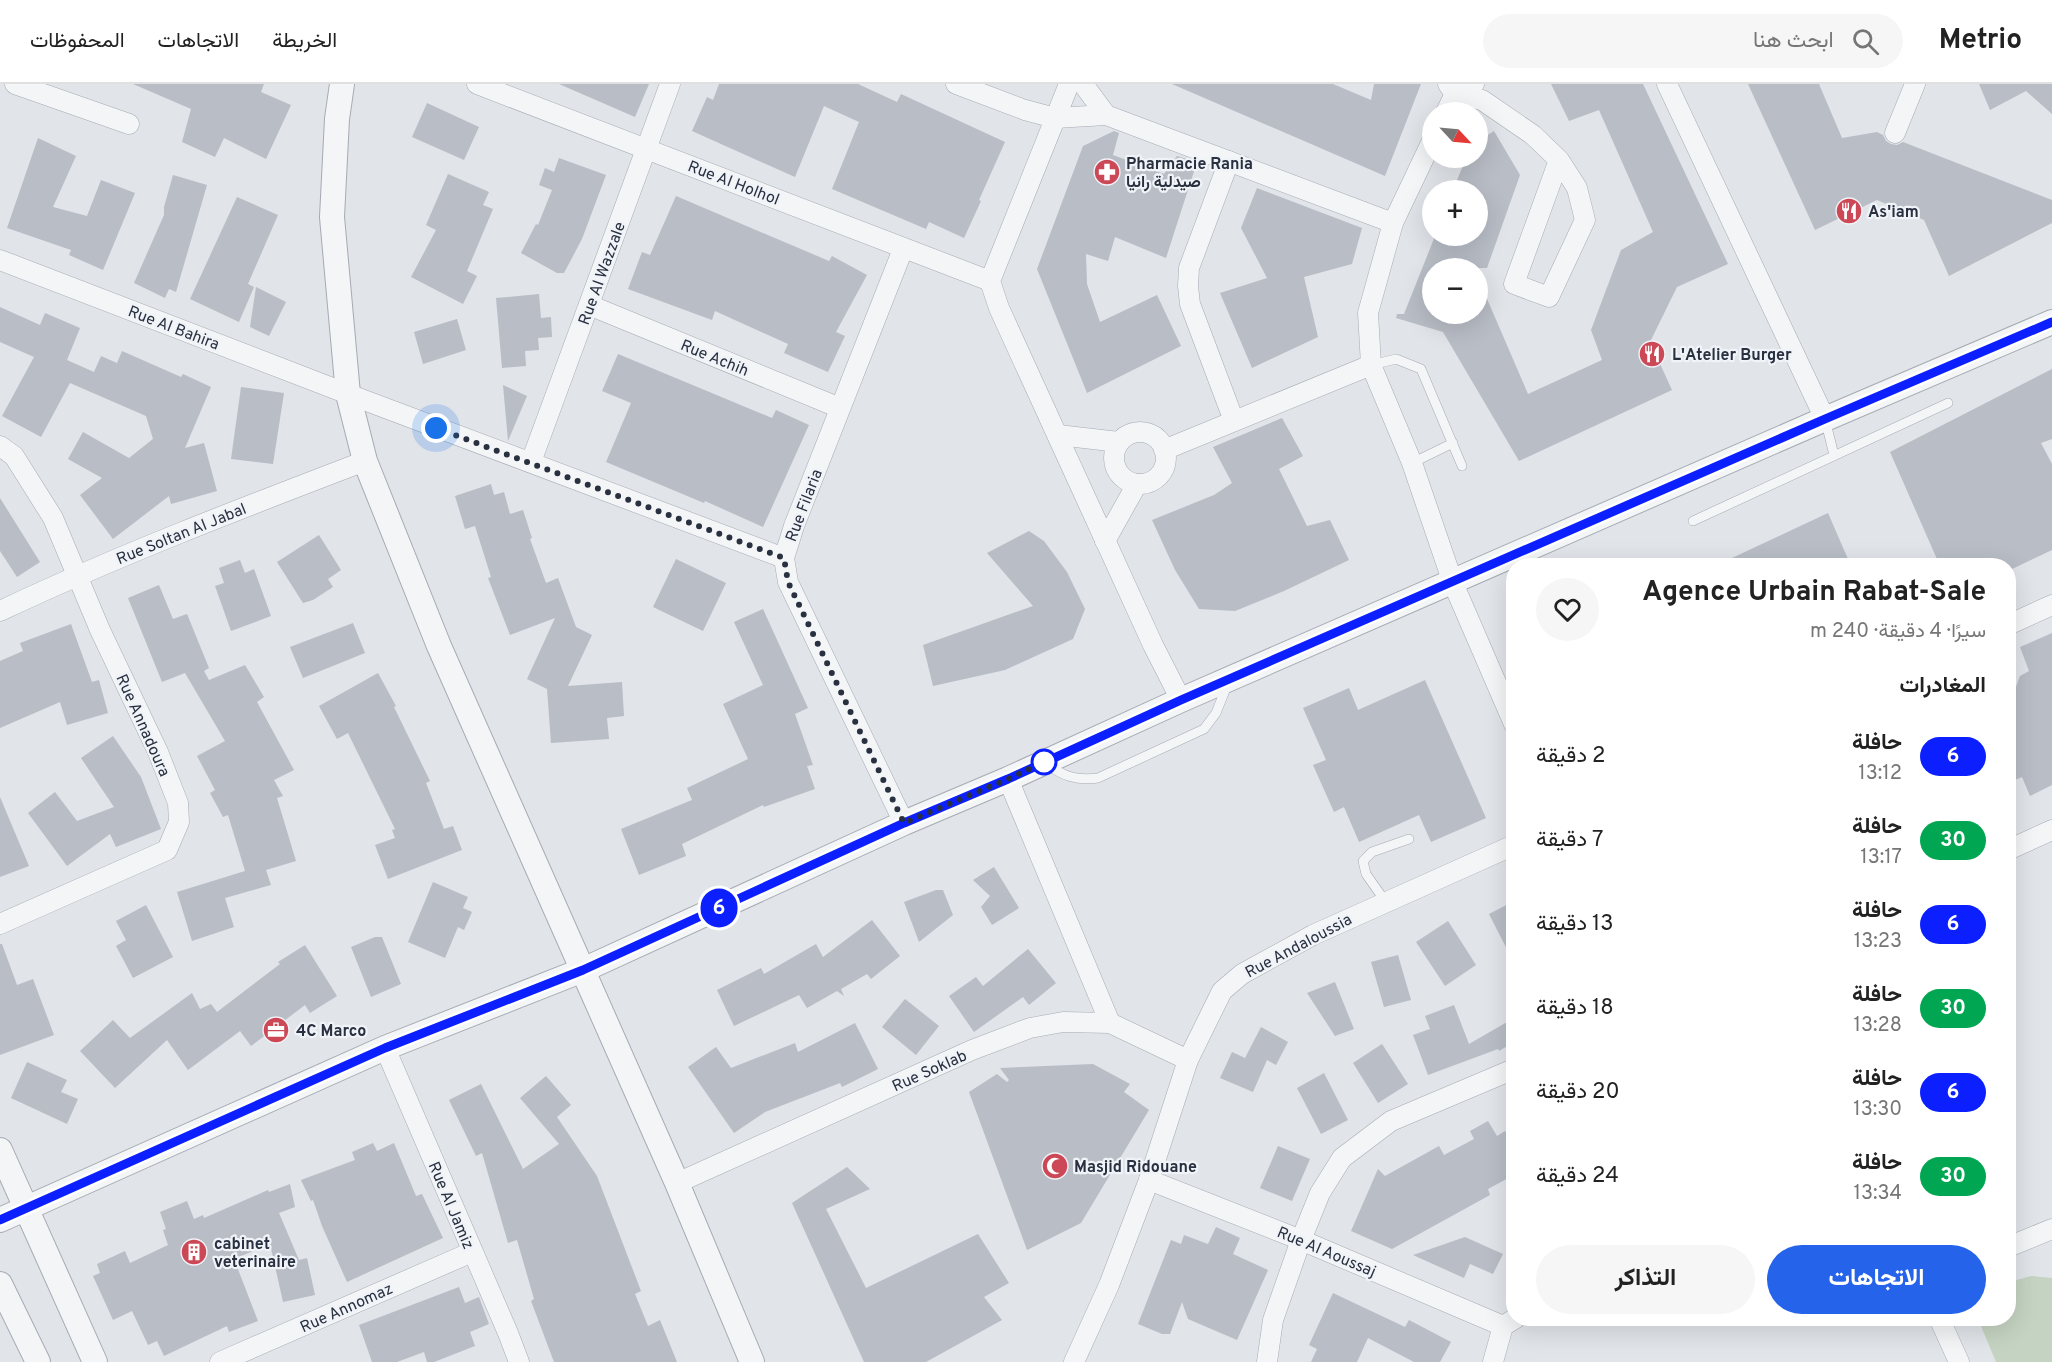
<!DOCTYPE html>
<html lang="ar">
<meta charset="utf-8">
<style>
:root{--surface:#fff;--page:#f6f6f6;--text:#222;--muted:#767676;--line:#e0e0e0;--accent:#2563eb}
body{margin:0;font-family:Overpass,Vazirmatn,sans-serif;background:var(--page);color:var(--text);direction:rtl;height:100vh;display:flex;flex-direction:column;font-size:22px;white-space:nowrap}
*{box-sizing:border-box;margin:0}
p{font-size:20px;color:var(--muted)}
.icon{flex:none;width:33px;height:33px;fill:none;stroke:currentColor;stroke-width:2;stroke-linecap:round;stroke-linejoin:round}
.map{position:relative;flex:1;overflow:hidden;direction:ltr}
.drawer{position:absolute;left:1506px;top:474px;width:510px;height:768px;display:flex;flex-direction:column;background:var(--surface);border-radius:24px;box-shadow:0 6px 24px #0002;direction:rtl}
.drawer>*{flex:none}
.badge{padding:0 12px;border-radius:20px;font-size:21px;line-height:39px}
.needle{width:39px;rotate:116deg}
.buttons{position:absolute;left:1422px;top:18px;display:grid;gap:12px}
.buttons a{display:grid;place-items:center;width:66px;height:66px;border-radius:50%;background:var(--surface);box-shadow:0 6px 24px #0002;font-size:30px}
.you{position:absolute;width:30px;height:30px;margin:-15px;border:4px solid #fff;border-radius:50%;background:#1a73e8;box-shadow:0 0 0 9px #1a73e833}
.map>.badge{position:absolute;translate:-50% -50%;box-shadow:0 0 0 3px #fff}
h2{padding:0 30px;font-size:22px;line-height:54px}
.round{display:grid;place-items:center;flex:none;width:63px;height:63px;border-radius:32px;background:var(--page)}
.overview{display:flex;align-items:center;justify-content:space-between;height:102px;padding:0 30px}
h1{font-size:28px;font-weight:700;line-height:45px}
.primary-button{display:flex;gap:12px;margin-top:auto;padding:12px 30px}
.primary-button a{flex:1;height:69px;border-radius:36px;background:var(--accent);color:#fff;font-size:24px;font-weight:700;line-height:69px;text-align:center}
.primary-button a+a{background:var(--page);color:var(--text)}
ul{padding:0;list-style:none}
li{display:flex;align-items:center;gap:18px;height:84px;padding:0 30px}
li div{flex:1}
li b{display:block;font-size:22px}
li em{font-style:normal}
li .badge{min-width:66px;font-weight:700;text-align:center}
header{display:flex;align-items:center;gap:36px;box-sizing:border-box;height:84px;padding:0 30px;background:var(--surface);border-bottom:2px solid var(--line)}
header strong{font-size:28px}
nav{display:flex;gap:33px;margin-inline-start:auto;font-size:21px}
.search{width:420px;height:54px;background:var(--page);display:flex;align-items:center;gap:15px;box-sizing:border-box;padding:0 21px;border-radius:33px;color:var(--muted);font-size:22px}
.map>svg:first-child{display:block}
.green{fill:#c5d3c2}
.building{fill:#b8bdc6}
.lines{fill:none;stroke-linecap:round;stroke-linejoin:round}
.service-casing{stroke:#a6abb3;stroke-width:10}
.minor-casing{stroke:#a6abb3;stroke-width:21}
.tertiary-casing{stroke:#a6abb3;stroke-width:26}
.service{stroke:#f3f5f7;stroke-width:9}
.minor{stroke:#f3f5f7;stroke-width:20}
.tertiary{stroke:#f3f5f7;stroke-width:24}
.line-casing{stroke:#fff;stroke-width:14}
.line{stroke:#0c20ff;stroke-width:9}
.walk{stroke:#293140;stroke-width:6;stroke-dasharray:0 10.8}
.stop-dot{fill:#fff;stroke:#0c20ff;stroke-width:3}
.labels{text-anchor:middle;stroke-width:4.5;stroke-linejoin:round;paint-order:stroke}
.poi-label{font-size:16px;font-weight:bold;fill:#293140;stroke:#f0f3f7;text-anchor:start}
.street-label{font-size:16px;fill:#293140;stroke:#f0f3f7}
</style>
<header>
<strong>Metrio</strong>
<div class="search"><svg class="icon" aria-label="search" viewBox="0 0 24 24"><circle cx="10" cy="10" r="6"/><path d="M15 15l6 6"/></svg>ابحث هنا</div>
<nav><a>الخريطة</a><a>الاتجاهات</a><a>المحفوظات</a></nav>
</header>
<div class="map">
<svg width="2052" height="1278" viewBox="0 0 2052 1278">
<rect width="100%" height="100%" fill="#e1e4e9"/>
<!-- green -->
<polygon class="green" points="2031,1192 2052,1194 2052,1278 1996,1278 1978,1235 2008,1234 2009,1198"/>
<!-- building -->
<g class="building">
<polygon points="133,0 264,0 261,8 291,21 266,75 224,54 215,73 182,58 191,25"/>
<polygon points="559,0 649,0 635,33"/>
<polygon points="719,0 858,0 897,18 901,10 1005,58 979,116 981,117 964,154 929,138 926,145 832,105 859,38 824,22 795,93 692,47 707,13 713,16"/>
<polygon points="1172,0 1333,0 1371,16 1374,0 1421,0 1385,92"/>
<polygon points="1551,0 1643,0 1728,180 1677,203 1650,258 1672,306 1519,377 1443,248 1396,234 1397,230 1404,230 1435,152 1478,152 1478,106 1453,106 1466,74 1478,74 1478,57 1494,47 1520,91 1487,184 1432,184 1432,230 1478,230 1478,194 1528,310 1602,276 1591,246 1621,166 1653,148 1599,26 1569,37"/>
<polygon points="1748,0 1819,0 1842,54 1877,48 1883,51 1886,57 1891,60 1897,61 1903,58 2052,116 2052,139 1949,192 1924,136 1877,116 1815,146"/>
<polygon points="1979,0 2052,0 2052,30 2026,7 1990,26"/>
<polygon points="427,19 479,43 464,76 412,53"/>
<polygon points="1114,47 1119,49 1113,71 1164,90 1177,72 1197,78 1166,174 1115,153 1108,177 1086,170 1087,200 1100,238 1157,211 1181,262 1087,309 1037,185 1083,62"/>
<polygon points="38,54 76,72 53,123 87,132 101,96 135,109 103,186 69,171 71,166 7,144"/>
<polygon points="559,74 606,91 582,155 564,189 557,189 521,169 536,140 538,141 552,106 539,101 545,84 554,88"/>
<polygon points="448,90 489,108 483,121 493,125 467,187 477,192 463,220 411,193 436,146 426,141"/>
<polygon points="173,91 207,101 176,208 169,205 165,214 134,199 164,131 164,123"/>
<polygon points="1257,104 1362,144 1352,180 1304,193 1318,253 1252,284 1220,209 1267,194 1241,144"/>
<polygon points="676,112 829,177 832,172 867,191 836,248 845,252 828,288 784,269 788,260 715,227 712,236 628,205 642,168 650,171"/>
<polygon points="237,113 278,131 248,200 254,203 239,238 190,215"/>
<polygon points="256,203 286,218 269,252 250,243"/>
<polygon points="539,210 541,234 551,233 552,253 538,254 539,266 525,267 526,282 502,284 496,214"/>
<polygon points="0,223 40,241 45,229 80,244 67,276 94,288 101,272 117,279 122,267 181,293 183,290 211,303 185,364 204,359 217,407 171,420 169,412 113,455 80,411 102,394 68,375 83,348 129,374 153,355 146,332 70,299 41,353 2,332 34,273 0,258"/>
<polygon points="457,235 466,266 423,280 414,248"/>
<polygon points="618,270 772,334 776,326 809,341 763,443 705,417 704,419 606,378 631,319 602,307"/>
<polygon points="2052,285 2052,355 2041,359 2052,380 2052,466 2008,487 2008,482 1940,482 1890,368"/>
<polygon points="503,301 527,312 508,357"/>
<polygon points="241,303 284,309 273,380 231,375"/>
<polygon points="1282,334 1303,372 1279,385 1307,442 1330,436 1349,476 1284,507 1235,527 1199,525 1175,486 1152,436 1214,411 1232,399 1213,363"/>
<polygon points="491,400 494,411 504,408 510,430 523,426 532,454 530,455 546,499 558,494 576,543 592,551 568,602 622,598 624,632 607,634 609,655 551,659 547,605 527,595 555,534 510,551 488,494 491,493 475,442 465,445 455,412"/>
<polygon points="0,414 40,478 17,493 0,467"/>
<polygon points="1828,429 1851,482 1715,482"/>
<polygon points="1029,447 1044,457 1067,488 1085,525 1073,555 1005,586 933,602 923,561 1033,522 987,469"/>
<polygon points="319,451 341,486 328,495 333,503 313,516 303,519 277,478"/>
<polygon points="676,475 726,499 703,547 653,523"/>
<polygon points="240,476 245,489 254,485 271,532 231,547 215,502 224,499 219,484"/>
<polygon points="159,501 173,535 187,530 209,584 204,587 209,596 245,581 264,613 257,618 294,686 274,696 283,712 277,714 296,777 266,786 271,801 225,814 234,843 192,857 177,808 245,787 228,731 223,733 210,709 215,706 197,672 225,657 185,589 162,598 128,514"/>
<polygon points="763,525 808,624 795,630 813,681 807,682 815,705 764,723 763,721 682,760 686,772 639,791 621,745 692,716 687,704 748,675 723,620 763,601 734,538"/>
<polygon points="353,539 365,569 303,594 290,563"/>
<polygon points="71,540 92,598 99,596 108,629 67,641 60,618 0,644 0,577 23,567 20,559"/>
<polygon points="2052,549 2052,701 2030,712 2022,693 2008,699 2008,624 2020,592 2029,587 2020,563"/>
<polygon points="378,589 396,622 394,623 430,697 426,699 444,745 453,742 462,766 388,795 375,761 395,754 392,746 395,745 348,649 337,655 319,622"/>
<polygon points="1425,596 1486,734 1431,758 1419,731 1359,758 1344,723 1334,728 1313,681 1326,676 1303,624 1349,604 1358,626"/>
<polygon points="113,652 141,693 161,745 116,763 110,750 67,782 28,729 55,708 77,737 114,723 81,674"/>
<polygon points="0,713 29,782 0,793"/>
<polygon points="994,783 1019,824 992,841 981,823 990,812 973,796"/>
<polygon points="433,798 468,813 463,824 472,828 464,846 458,843 445,874 408,858"/>
<polygon points="936,806 943,806 953,831 919,858 904,818"/>
<polygon points="1514,817 1514,879 1489,830"/>
<polygon points="146,821 173,873 133,894 116,862 126,856 116,837"/>
<polygon points="872,836 900,872 871,895 867,890 841,905 844,912 837,907 807,924 799,911 734,942 717,906 761,884 764,890 816,860 823,873"/>
<polygon points="1448,837 1476,881 1445,902 1416,858"/>
<polygon points="375,853 382,853 401,900 371,913 351,863"/>
<polygon points="0,860 2,860 17,901 33,895 54,951 0,971"/>
<polygon points="305,861 337,912 310,929 305,921 251,962 240,947 188,986 167,956 115,1004 80,967 113,936 130,954 192,909 200,925 211,920 217,928 280,880 278,878"/>
<polygon points="1028,865 1056,899 1029,921 1023,913 974,948 949,912 976,893 983,902"/>
<polygon points="1398,871 1411,916 1384,923 1371,878"/>
<polygon points="1335,898 1354,945 1335,952 1307,909"/>
<polygon points="905,915 939,942 916,971 882,943"/>
<polygon points="1454,921 1469,960 1514,934 1514,958 1499,967 1498,965 1428,991 1413,951 1430,945 1425,932"/>
<polygon points="855,939 878,985 842,1003 840,999 765,1028 734,1049 688,983 716,963 731,984 795,959 798,968"/>
<polygon points="1261,943 1288,958 1276,981 1267,976 1253,1008 1220,994 1232,968 1245,974"/>
<polygon points="1382,960 1408,1000 1378,1019 1353,979"/>
<polygon points="27,978 67,996 61,1008 78,1015 67,1040 11,1014"/>
<polygon points="1093,980 1130,1000 1124,1008 1149,1026 1081,1139 1027,1166 969,1008 997,990 1007,998 1009,996 1000,984"/>
<polygon points="1324,989 1348,1036 1321,1050 1297,1004"/>
<polygon points="546,992 571,1021 557,1033 597,1092 641,1207 635,1210 648,1242 660,1236 677,1278 554,1278 531,1217 534,1215 517,1156 508,1159 482,1069 476,1072 449,1016 481,1000 523,1085 559,1060 520,1014"/>
<polygon points="1488,1037 1497,1052 1505,1047 1514,1063 1514,1091 1488,1105 1490,1111 1392,1165 1351,1147 1378,1085 1385,1092 1439,1062 1444,1071 1474,1055 1470,1047"/>
<polygon points="373,1059 377,1067 394,1059 416,1112 422,1110 443,1154 347,1198 322,1142 313,1116 311,1117 301,1096 355,1076 352,1068"/>
<polygon points="1278,1062 1310,1075 1292,1117 1260,1104"/>
<polygon points="847,1083 870,1105 826,1125 866,1204 978,1150 1009,1199 984,1213 1002,1236 926,1278 864,1278 792,1119"/>
<polygon points="290,1100 295,1123 279,1129 299,1176 307,1174 315,1211 283,1218 270,1160 234,1175 258,1237 229,1248 227,1242 164,1272 157,1257 148,1261 132,1227 113,1236 93,1192 100,1189 97,1180 125,1167 130,1179 168,1161 163,1146 166,1145 160,1128 187,1117 194,1135 203,1131 204,1134 268,1106 269,1108"/>
<polygon points="1216,1143 1240,1154 1233,1170 1268,1186 1237,1256 1188,1235 1182,1218 1170,1250 1162,1250 1138,1240 1171,1156 1181,1160 1184,1151 1208,1160"/>
<polygon points="1465,1153 1503,1170 1493,1190 1470,1180 1464,1194 1413,1171"/>
<polygon points="459,1203 465,1219 479,1213 489,1240 470,1248 475,1262 434,1278 427,1278 424,1268 397,1278 372,1278 359,1241"/>
<polygon points="1333,1209 1405,1243 1409,1236 1451,1258 1440,1278 1414,1278 1368,1254 1357,1278 1311,1278 1317,1265 1309,1261"/>
</g>
<g class="lines">
<defs>
<g id="service">
<polyline points="1371,281 1396,275 1421,285 1462,382"/>
<polyline points="1825,335 1834,371"/>
<polyline points="1412,379 1453,359"/>
<polyline points="1693,437 1948,319"/>
<path d="M1045,679C1063,692 1076,697 1098,694L1204,645L1216,629L1228,599"/>
<polyline points="1385,817 1366,790 1363,777 1372,768 1409,755"/>
</g>
<g id="minor">
<polyline points="15,0 129,40"/>
<polyline points="477,0 990,197"/>
<polyline points="956,0 1025,26 1055,34 1106,31 1393,139"/>
<polyline points="1069,0 990,197 999,224 1153,561 1181,616"/>
<polyline points="1083,0 1106,31"/>
<polyline points="1448,0 1455,10 1482,16 1533,51 1559,76 1577,104 1585,136 1549,213 1514,200 1559,76"/>
<polyline points="1667,0 1825,335"/>
<polyline points="1446,28 1455,10 1474,0"/>
<polyline points="1895,49 1915,0"/>
<polyline points="1432,57 1393,139 1368,229 1371,281 1412,379 1453,499 1514,640"/>
<polyline points="1229,77 1189,184 1188,202 1190,220 1234,337"/>
<polyline points="903,165 794,442 784,474 788,498 904,739"/>
<polyline points="0,176 348,310 784,474"/>
<polyline points="589,221 840,324"/>
<circle cx="1140" cy="374" r="26"/>
<polyline points="1058,351 1119,358"/>
<polyline points="0,362 14,372 53,434 100,546 158,668 178,719 179,738 167,766 0,840"/>
<polyline points="1164,366 1371,281"/>
<polyline points="531,378 670,0"/>
<polyline points="1105,457 1137,400"/>
<path d="M0,527C119,471 242,424 365,377"/>
<polyline points="2008,541 2052,521"/>
<polyline points="1008,695 1110,939"/>
<polyline points="2008,766 2052,746"/>
<polyline points="385,964 508,1249 519,1278"/>
<polyline points="1149,1096 1301,1156 1503,1242"/>
<polyline points="677,1099 972,966 1030,944 1063,938 1110,939 1188,976"/>
<polyline points="2008,1163 2052,1145"/>
<polyline points="1939,1234 1959,1278"/>
<polyline points="220,1278 472,1168"/>
<polyline points="1074,1278 1109,1201 1149,1096 1188,976 1222,907 1242,890 1313,851 1514,761"/>
<polyline points="1267,1278 1273,1236 1301,1156 1320,1109 1342,1074 1391,1037 1514,985"/>
<polyline points="1493,1278 1503,1242 1516,1234"/>
</g>
<g id="tertiary">
<polyline points="342,0 337,35 332,133 348,310 365,377 439,562 677,1099 752,1278"/>
<polyline points="0,1066 95,1278"/>
<polyline points="0,1136 385,964 583,886 904,739 1008,695 1181,616 1825,335 2052,238"/>
<polyline points="0,1200 38,1278"/>
</g>
</defs>
<!-- service casing -->
<use href="#service" class="service-casing"/>
<!-- minor casing -->
<use href="#minor" class="minor-casing"/>
<!-- tertiary casing -->
<use href="#tertiary" class="tertiary-casing"/>
<!-- service -->
<use href="#service" class="service"/>
<!-- minor -->
<use href="#minor" class="minor"/>
<!-- tertiary -->
<use href="#tertiary" class="tertiary"/>
</g>
<g class="lines">
<defs>
<polyline id="line" points="0,1136 385,964 583,886 904,739 1008,695 1181,616 1825,335 2052,238"/>
</defs>
<!-- line casing -->
<use href="#line" class="line-casing"/>
<!-- line -->
<use href="#line" class="line"/>
<!-- walk -->
<polyline class="walk" points="436,344 784,474 788,498 904,739 1008,695 1044,678"/>
</g>
<!-- icons -->
<defs>
<symbol id="pharmacy-disc" viewBox="-11 -11 22 22"><circle r="9.5" fill="#cc4857" stroke="#f0f3f7"/><path d="M-2-6h4v4h4v4h-4v4h-4v-4h-4v-4h4Z" fill="#fff"/></symbol>
<symbol id="restaurant-disc" viewBox="-11 -11 22 22"><circle r="9.5" fill="#cc4857" stroke="#f0f3f7"/><path d="M-5-6h1v4h1v-4h1v4h1v-4h1v5L-1.5 .5V6h-2V.5L-5-1ZM5-6V6H3V1.5H1.5Q1.5-4 5-6Z" fill="#fff"/></symbol>
<symbol id="office-disc" viewBox="-11 -11 22 22"><circle r="9.5" fill="#cc4857" stroke="#f0f3f7"/><path d="M-6-3h4V-5.5h4V-3h4V5H-6ZM-1-4.5V-3h2v-1.5ZM-6 0V1H6V0Z" fill="#fff"/></symbol>
<symbol id="mosque-disc" viewBox="-11 -11 22 22"><circle r="9.5" fill="#cc4857" stroke="#f0f3f7"/><path d="M3.5-4.9A6 6 0 1 0 3.5 4.9A5 5 0 1 1 3.5-4.9Z" fill="#fff"/></symbol>
<symbol id="building-disc" viewBox="-11 -11 22 22"><circle r="9.5" fill="#cc4857" stroke="#f0f3f7"/><path d="M-4-6H4V6H1V3H-1V6H-4ZM-2.5-4.3h1.7v1.8h-1.7ZM.8-4.3h1.7v1.8H.8ZM-2.5-1h1.7V.8h-1.7ZM.8-1h1.7V.8H.8Z" fill="#fff"/></symbol>
</defs>
<g fill-rule="evenodd">
<use href="#pharmacy-disc" x="1092" y="73" width="30" height="30"/>
<use href="#restaurant-disc" x="1834" y="112" width="30" height="30"/>
<use href="#restaurant-disc" x="1637" y="255" width="30" height="30"/>
<use href="#office-disc" x="261" y="931" width="30" height="30"/>
<use href="#mosque-disc" x="1040" y="1067" width="30" height="30"/>
<use href="#building-disc" x="179" y="1153" width="30" height="30"/>
</g>
<!-- markers -->
<circle class="stop-dot" cx="1044" cy="678" r="12"/>
<g class="labels">
<!-- poi labels -->
<g class="poi-label">
<text x="1126" y="85">Pharmacie Rania<tspan x="1126" dy="18">صيدلية رانيا</tspan></text>
<text x="1868" y="133">As'iam</text>
<text x="1672" y="276">L'Atelier Burger</text>
<text x="296" y="952">4C Marco</text>
<text x="1074" y="1088">Masjid Ridouane</text>
<text x="214" y="1165">cabinet<tspan x="214" dy="18">veterinaire</tspan></text>
</g>
<!-- street labels -->
<g class="street-label">
<text transform="translate(734 98) rotate(21)" y="6">Rue Al Holhol</text>
<text transform="translate(601 189) rotate(-70)" y="6">Rue Al Wazzale</text>
<text transform="translate(174 243) rotate(21)" y="6">Rue Al Bahira</text>
<text transform="translate(715 273) rotate(22)" y="6">Rue Achih</text>
<text transform="translate(803 421) rotate(-69)" y="6">Rue Filaria</text>
<text transform="translate(181 449) rotate(-22)" y="6">Rue Soltan Al Jabal</text>
<text transform="translate(144 641) rotate(66)" y="6">Rue Annadoura</text>
<text transform="translate(1298 861) rotate(-28)" y="6">Rue Andaloussia</text>
<text transform="translate(929 986) rotate(-24)" y="6">Rue Soklab</text>
<text transform="translate(452 1121) rotate(67)" y="6">Rue Al Jamiz</text>
<text transform="translate(1327 1167) rotate(23)" y="6">Rue Al Aoussaj</text>
<text transform="translate(346 1223) rotate(-24)" y="6">Rue Annomaz</text>
</g>
</g>
</svg>
<div class="buttons">
<a><svg class="needle" viewBox="-14 -14 28 28"><path d="M0-13l5 13h-10z" fill="#e53935"/><path d="M0 13l5-13h-10z" fill="#767676"/></svg></a>
<a>+</a>
<a>−</a>
</div>
<div class="you" style="left:436px;top:344px"></div>
<b class="badge" style="left:719px;top:824px;background:#0c20ff;color:#fff">6</b>
<section class="drawer">
<div class="overview"><div><h1>Agence Urbain Rabat-Sale</h1><p>سيرًا · 4 دقيقة · 240 m</p></div><a class="round"><svg class="icon" aria-label="heart" viewBox="0 0 24 24"><path d="M12 20l-8-8c-3-5 5-10 8-4 3-6 11-1 8 4z"/></svg></a></div>
<h2>المغادرات</h2>
<ul>
<li><span class="badge" style="background:#0c20ff;color:#fff">6</span><div><b>حافلة</b><p>13:12</p></div><em>2 دقيقة</em></li>
<li><span class="badge" style="background:#00a651;color:#fff">30</span><div><b>حافلة</b><p>13:17</p></div><em>7 دقيقة</em></li>
<li><span class="badge" style="background:#0c20ff;color:#fff">6</span><div><b>حافلة</b><p>13:23</p></div><em>13 دقيقة</em></li>
<li><span class="badge" style="background:#00a651;color:#fff">30</span><div><b>حافلة</b><p>13:28</p></div><em>18 دقيقة</em></li>
<li><span class="badge" style="background:#0c20ff;color:#fff">6</span><div><b>حافلة</b><p>13:30</p></div><em>20 دقيقة</em></li>
<li><span class="badge" style="background:#00a651;color:#fff">30</span><div><b>حافلة</b><p>13:34</p></div><em>24 دقيقة</em></li>
</ul>
<div class="primary-button"><a>الاتجاهات</a><a>التذاكر</a></div>
</section>
</div>
